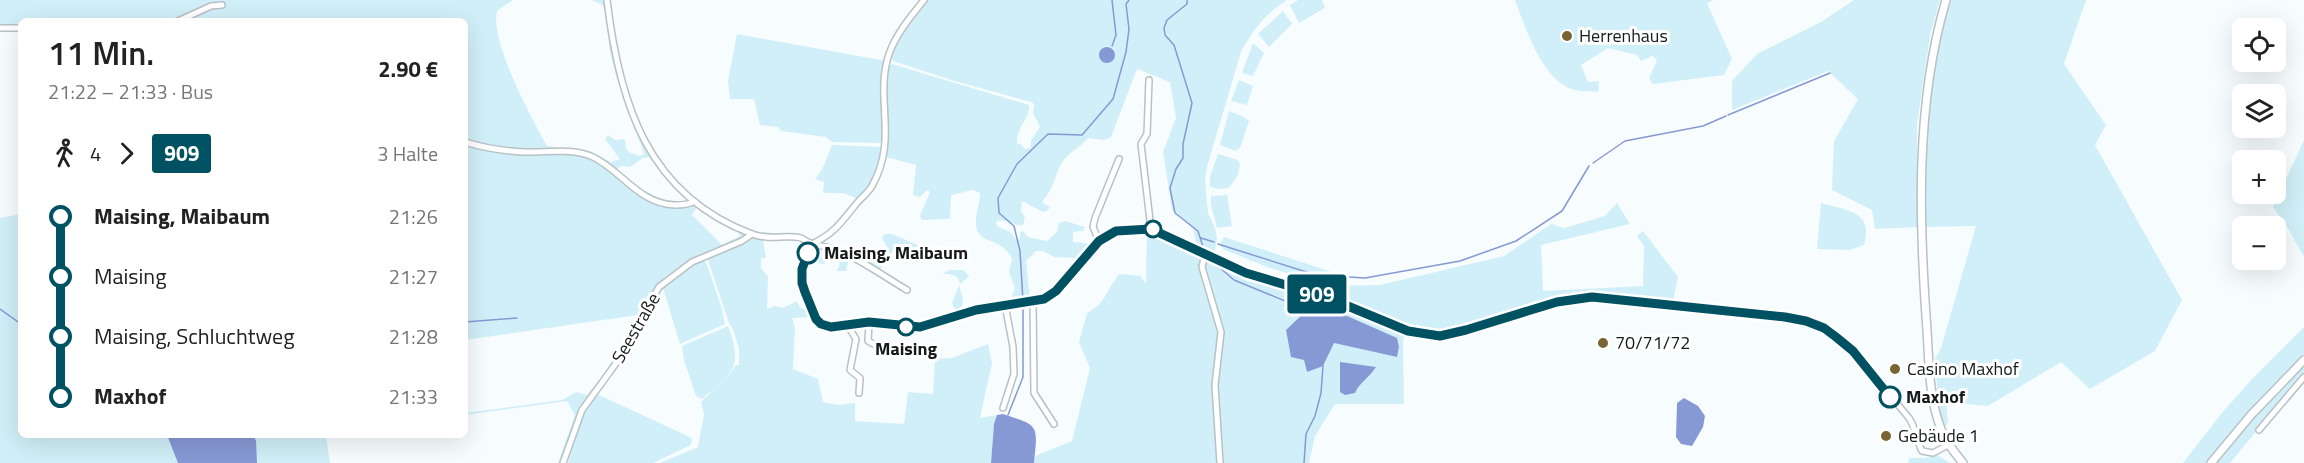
<!DOCTYPE html>
<html lang="de">
<meta charset="utf-8">
<style>
:root{--surface:#fff;--page:#f6f6f6;--text:#222;--muted:#767676}
body{margin:0;font-family:"Titillium Web",sans-serif;background:var(--page);color:var(--text);height:100vh;display:flex;flex-direction:column;font-size:22px;white-space:nowrap}
*{box-sizing:border-box;margin:0}
p{font-size:20px;color:var(--muted)}
.icon{flex:none;width:33px;height:33px;fill:none;stroke:currentColor;stroke-width:2;stroke-linecap:round;stroke-linejoin:round}
.map{position:relative;flex:1;overflow:hidden}
.side{position:absolute;left:18px;top:18px;width:450px;height:420px;display:flex;flex-direction:column;background:var(--surface);border-radius:9px;box-shadow:0 6px 24px #0002}
.side>*{flex:none}
.badge{padding:0 12px;border-radius:4px;font-size:21px;line-height:39px}
.buttons{position:absolute;left:2232px;top:18px;display:grid;gap:12px}
.buttons a{display:grid;place-items:center;width:54px;height:54px;border-radius:9px;background:var(--surface);box-shadow:0 6px 24px #0002;font-size:30px}
.map>.badge{position:absolute;translate:-50% -50%;box-shadow:0 0 0 3px #fff}
.legs{display:flex;align-items:center;gap:9px;height:66px;padding:0 30px;font-size:20px}
.legs p{margin-inline-start:auto}
.overview{display:flex;align-items:center;justify-content:space-between;height:102px;padding:0 30px}
h1{font-size:33px;font-weight:600;line-height:45px}
ul{padding:0 30px;list-style:none}
li{display:flex;align-items:center;gap:21px;height:60px;font-size:22px}
li i{display:grid;place-items:center;width:9px;height:100%;margin:0 8px;background:currentColor}
li i::after{content:'';width:15px;height:15px;margin:-8px;border:4px solid;border-radius:50%;background:var(--surface)}
li p{margin-inline-start:auto}
li:first-child i{background:linear-gradient(#0000 50%,currentColor 0)}
li:last-child i{background:linear-gradient(currentColor 50%,#0000 0)}
.map>svg:first-child{display:block}
.green{fill:#d1eff8;fill-rule:evenodd}
.water{fill:#8799d5}
.lines{fill:none;stroke-linecap:round;stroke-linejoin:round}
.stream{stroke:#8799d5;stroke-width:1.5}
.minor-casing{stroke:#b8c1c4;stroke-width:8}
.major-casing{stroke:#b8c1c4;stroke-width:10}
.minor{stroke:#fff;stroke-width:5}
.major{stroke:#fff;stroke-width:7}
.line-1-casing{stroke:#fff;stroke-width:14}
.line-1{stroke:#005262;stroke-width:9}
.poi-dot{fill:#786533;stroke:#fff;stroke-width:2}
.stop-1-dot{fill:#fff;stroke:#005262;stroke-width:3}
.labels{text-anchor:middle;stroke-width:6;stroke-linejoin:round;paint-order:stroke}
.poi-label{font-size:18px;fill:#171a1b;stroke:#fff;text-anchor:start}
.stop-label{font-size:18px;font-weight:bold;fill:#171a1b;stroke:#fff;text-anchor:start}
.street-label{font-size:18px;fill:#171a1b;stroke:#fff}
</style>
<div class="map">
<svg width="2304" height="463" viewBox="0 0 2304 463">
<rect width="100%" height="100%" fill="#f7fdfe"/>
<!-- green -->
<g class="green">
<path d="M0,0H513L497,11C490,42 531,117 547,146L590,151L611,162L620,159L605,139L608,135L615,140L624,139L626,142L625,147L629,152L640,156L644,154L617,79L610,52L604,6L592,0H606C612,53 627,109 651,157L643,158L630,167L621,166L615,171L593,155L516,151L465,141V21H21V26L0,27Z"/>
<path d="M925,0H1287C1267,12 1252,31 1241,52L1207,167L1205,181L1208,213L1215,228L1217,239L1214,257L1246,273L1303,289L1326,286L1380,285L1504,256L1551,224L1564,228L1605,216L1617,203L1630,224L1541,245L1543,291L1643,286L1644,246L1637,236L1643,231L1678,277L1672,306L1592,297L1574,298L1440,336L1408,331L1403,340L1404,404H1335L1315,436L1309,463H1034L1035,456L1072,441L1090,368L1079,342L1087,313C1108,302 1106,288 1120,274L1140,276L1146,284L1147,229L1198,250L1193,229L1172,210L1163,152L1176,118L1170,82L1137,69L1111,137L1104,140L1088,138C1081,147 1070,151 1063,161C1055,173 1054,189 1043,200V203L1050,207L1048,210L1043,212L1022,201L1021,211L1025,218L1023,225C1014,227 1006,217 996,222L997,226L1010,232L1016,239H1020V232L1023,231L1028,237L1047,241L1057,232L1059,223L1065,221L1085,227L1083,231L1073,232V242L1090,244L1091,246L1083,256L1078,258L1054,257L1043,251H1036L1026,261L1030,300L1010,301L1015,288L1009,272L1012,259C1002,236 978,246 976,225C975,214 980,204 980,193L973,190L951,195L950,218L948,219L922,220L920,216L930,192L927,190L920,197L913,195L916,165L886,157C890,127 884,97 888,66L892,64L1029,105C1030,119 1017,126 1017,143L1022,145L1024,149L1031,148V140L1040,127L1033,113L1034,104L1031,102L951,80L893,61L891,55L901,34ZM1108,46L1115,49L1114,57H1100L1101,50ZM1322,305L1399,347L1397,357L1334,343L1307,372L1304,360Z"/>
<polygon points="1298,0 1322,0 1325,8 1299,23 1290,5"/>
<path d="M1515,0H1714L1707,3L1732,59L1724,75L1653,84L1649,78L1657,61L1653,56L1641,61L1637,55L1608,48L1581,65L1588,82L1599,81L1598,92C1591,91 1582,92 1575,90C1543,83 1525,27 1515,0Z"/>
<polygon points="1854,0 1940,0 1930,36 1917,125 1917,227 1875,229 1872,210 1832,190 1834,141 1858,99 1828,71 1732,110 1732,81 1757,54 1821,22"/>
<polygon points="1949,0 2086,0 2064,64 2106,125 2095,145 2182,300 2155,351 2090,389 2061,362 1988,406 1946,402 1948,422 1945,427 1939,412 1935,359 1941,348 1976,226 1924,227 1927,127 1932,81"/>
<polygon points="1283,11 1292,24 1269,47 1258,34"/>
<polygon points="737,34 886,61 885,133 882,143 832,142 826,137 781,131 778,127 760,125 754,99 730,99 728,81"/>
<polygon points="1253,43 1264,53 1253,76 1242,73"/>
<polygon points="1239,80 1253,86 1247,105 1231,101"/>
<polygon points="1229,111 1244,117 1249,121 1240,148 1235,151 1220,145"/>
<polygon points="2304,140 2304,257 2289,230 2273,207"/>
<path d="M465,144L492,150L570,152L595,159L647,198L697,206L747,234L745,237C714,250 682,260 658,284L608,371L580,409L561,463H558L575,415L567,401L465,415V413L562,400L576,392L587,395L606,371L638,315L465,340ZM697,207L739,233L740,236L722,245L692,215Z"/>
<path d="M832,145L882,147C883,165 871,187 858,199L843,193H823L824,182L815,179L822,170Z"/>
<polygon points="1218,154 1238,160 1240,165 1238,175 1229,188 1220,189 1210,187 1210,177"/>
<polygon points="1227,195 1232,226 1217,228 1211,205 1211,196"/>
<path d="M1821,203C1847,210 1874,212 1864,245L1849,250L1817,249Z"/>
<polygon points="21,214 21,435 332,435 326,437 330,463 0,463 0,218"/>
<path d="M885,234H892L918,245L919,258L905,263L906,251L899,244C890,251 887,264 877,272L864,261L877,263L886,252L887,247L882,238Z"/>
<polygon points="750,236 763,240 766,258 761,258 761,268 768,277 767,309 775,306 783,308 797,301 800,308 809,310 809,317 792,318 795,327 793,369 818,379 823,402 838,405 855,403 855,421 904,424 908,392 933,394 935,359 952,358 988,344 992,363 980,418 997,415 994,424 991,463 660,463 698,447 704,414 701,402 728,376 736,365 739,365 739,349 732,326 730,326 708,260 709,257"/>
<polygon points="1224,237 1332,272 1325,284 1267,267 1223,249 1220,244"/>
<polygon points="831,250 849,258 846,271 837,271 840,263 827,258 824,264 818,263 823,252"/>
<polygon points="702,260 706,262 721,306 725,324 680,344 663,288 676,275"/>
<path d="M950,270H963L969,276L960,284C959,274 950,274 942,274Z"/>
<polygon points="959,285 963,300 961,311 956,312 952,303"/>
<path d="M728,326C743,366 734,373 702,399L696,396L684,360L682,346Z"/>
<polygon points="2304,327 2304,354 2260,399 2205,463 2183,463 2221,414 2253,378"/>
<polygon points="2304,364 2304,374 2230,463 2215,463 2248,421"/>
<polygon points="597,394 692,438 691,445 653,463 568,463 582,417"/>
<polygon points="1937,455 1950,463 1908,463 1909,458 1925,458"/>
</g>
<!-- water -->
<g class="water">
<circle cx="1107" cy="55" r="8"/>
<polygon points="1322,305 1397,338 1399,347 1397,357 1334,343 1323,366 1307,372 1304,360 1291,357 1286,330 1307,310"/>
<path d="M1340,362L1376,367C1370,377 1358,384 1355,393L1345,395L1340,392Z"/>
<polygon points="1684,398 1698,406 1705,416 1703,427 1692,446 1681,444 1676,437 1677,403"/>
<path d="M1003,414C1039,426 1038,424 1034,463H991L994,424L997,415Z"/>
<polygon points="167,435 253,435 256,441 257,463 178,463"/>
</g>
<g class="lines">
<!-- stream -->
<g class="stream">
<polyline points="1187,0 1187,4 1167,20 1164,28 1165,35 1174,45 1192,103 1183,144 1183,158 1176,169 1170,188 1175,213 1198,231 1204,250"/>
<polyline points="1112,46 1116,35 1112,0"/>
<polyline points="1728,115 1830,73"/>
<polyline points="1593,163 1625,141 1703,126 1726,116"/>
<polyline points="1201,238 1214,242"/>
<polyline points="1218,244 1316,275 1365,278 1460,261 1516,241 1562,211 1589,166"/>
<polyline points="1211,260 1234,280 1307,310"/>
<polyline points="1023,301 1020,251 1014,226 999,213 998,198 1017,164 1048,134 1082,135 1113,99 1126,52 1129,29 1126,4 1129,0"/>
<polyline points="0,309 21,324"/>
<polyline points="465,322 517,318"/>
<polyline points="1008,415 1023,377 1023,305"/>
<polyline points="1304,463 1306,434 1315,416 1321,393 1323,366"/>
</g>
<defs>
<g id="minor">
<path d="M607,0C619,102 647,195 752,234C771,241 786,234 801,238C805,240 809,243 814,244C822,247 831,247 840,251C863,261 885,277 907,290"/>
<polyline points="178,21 211,6 222,5"/>
<polyline points="0,28 21,28"/>
<polyline points="1149,80 1147,134 1141,144 1151,229"/>
<path d="M465,142C484,148 505,151 524,152C546,153 572,147 593,157C622,171 639,204 675,205C681,205 687,205 693,202"/>
<polyline points="1099,241 1093,227 1095,218 1119,159"/>
<path d="M814,243C836,232 842,221 857,203C862,197 868,193 872,186C899,138 874,99 889,54C896,34 911,16 924,0"/>
<path d="M813,244L802,269V283L816,319L821,324L834,327L869,323L920,327L976,310L1044,299L1056,291L1099,241L1116,231L1151,229L1246,273L1326,297L1388,324L1423,334L1440,336L1466,330L1557,302L1592,297L1785,317L1805,321L1824,328L1836,337L1853,351L1909,418C1916,428 1916,440 1922,451L1933,453L1948,445"/>
<polyline points="1205,254 1202,267 1221,332 1215,385 1220,463"/>
<polyline points="1033,302 1034,393 1054,424"/>
<polyline points="869,323 868,341 881,348 902,353"/>
<polyline points="848,326 856,339 850,370 860,378 859,393"/>
<polyline points="1003,408 1014,374 1013,347 1005,305"/>
<polyline points="2259,430 2304,377"/>
<polyline points="563,463 582,410 617,362 659,287 692,262 742,241 752,234"/>
</g>
<g id="major">
<path d="M1946,0C1915,105 1919,222 1927,330C1929,362 1929,399 1941,429C1946,442 1954,452 1963,463"/>
<polyline points="2211,463 2251,415 2304,360"/>
</g>
</defs>
<!-- minor casing -->
<use href="#minor" class="minor-casing"/>
<!-- major casing -->
<use href="#major" class="major-casing"/>
<!-- minor -->
<use href="#minor" class="minor"/>
<!-- major -->
<use href="#major" class="major"/>
</g>
<g class="lines">
<defs>
<polyline id="line-1" points="808,253 802,269 802,283 805,292 816,319 821,324 831,327 869,322 920,327 976,310 1044,299 1056,291 1099,241 1116,231 1151,229 1246,273 1326,297 1408,331 1440,336 1466,330 1557,302 1592,297 1785,317 1806,321 1824,328 1836,337 1853,351 1890,397"/>
</defs>
<!-- line-1 casing -->
<use href="#line-1" class="line-1-casing"/>
<!-- line-1 -->
<use href="#line-1" class="line-1"/>
</g>
<!-- markers -->
<g class="poi-dot">
<circle cx="1567" cy="36" r="6"/>
<circle cx="1603" cy="343" r="6"/>
<circle cx="1895" cy="369" r="6"/>
<circle cx="1886" cy="436" r="6"/>
</g>
<g class="stop-1-dot">
<circle cx="1153" cy="229" r="8"/>
<circle cx="808" cy="253" r="10"/>
<circle cx="906" cy="327" r="8"/>
<circle cx="1890" cy="397" r="10"/>
</g>
<g class="labels">
<!-- poi labels -->
<g class="poi-label">
<text x="1579" y="42">Herrenhaus</text>
<text x="1615" y="349">70/71/72</text>
<text x="1907" y="375">Casino Maxhof</text>
<text x="1898" y="442">Gebäude 1</text>
</g>
<!-- stop labels -->
<g class="stop-label">
<text x="824" y="259">Maising, Maibaum</text>
<text x="906" y="355" text-anchor="middle">Maising</text>
<text x="1906" y="403">Maxhof</text>
</g>
<!-- street labels -->
<g class="street-label">
<text transform="translate(636 328) rotate(-60)" y="6">Seestraße</text>
</g>
</g>
</svg>
<div class="buttons">
<a><svg class="icon" aria-label="locate" viewBox="0 0 24 24"><circle cx="12" cy="12" r="6"/><path d="M12 2v4M12 18v4M2 12h4M18 12h4"/></svg></a>
<a><svg class="icon" aria-label="layers" viewBox="0 0 24 24"><path d="M12 4l9 5-9 5-9-5zM3 14l9 5 9-5"/></svg></a>
<a>+</a>
<a>−</a>
</div>
<b class="badge" style="left:1317px;top:294px;background:#005262;color:#fff">909</b>
<section class="side">
<div class="overview"><div><h1>11 Min.</h1><p>21:22 – 21:33 · Bus</p></div><b>2.90 €</b></div>
<div class="legs"><svg class="icon" aria-label="walk" viewBox="0 0 24 24"><circle cx="13" cy="4" r="2"/><path d="M13 8l-2 6 4 7M11 14l-3 7M7 12l3-4h3l4 4"/></svg>4<svg class="icon" aria-label="forward" viewBox="0 0 24 24"><path d="M9 5l7 7-7 7"/></svg><b class="badge" style="background:#005262;color:#fff">909</b><p>3 Halte</p></div>
<ul>
<li><i style="color:#005262"></i><b>Maising, Maibaum</b><p>21:26</p></li>
<li><i style="color:#005262"></i><span>Maising</span><p>21:27</p></li>
<li><i style="color:#005262"></i><span>Maising, Schluchtweg</span><p>21:28</p></li>
<li><i style="color:#005262"></i><b>Maxhof</b><p>21:33</p></li>
</ul>
</section>
</div>
